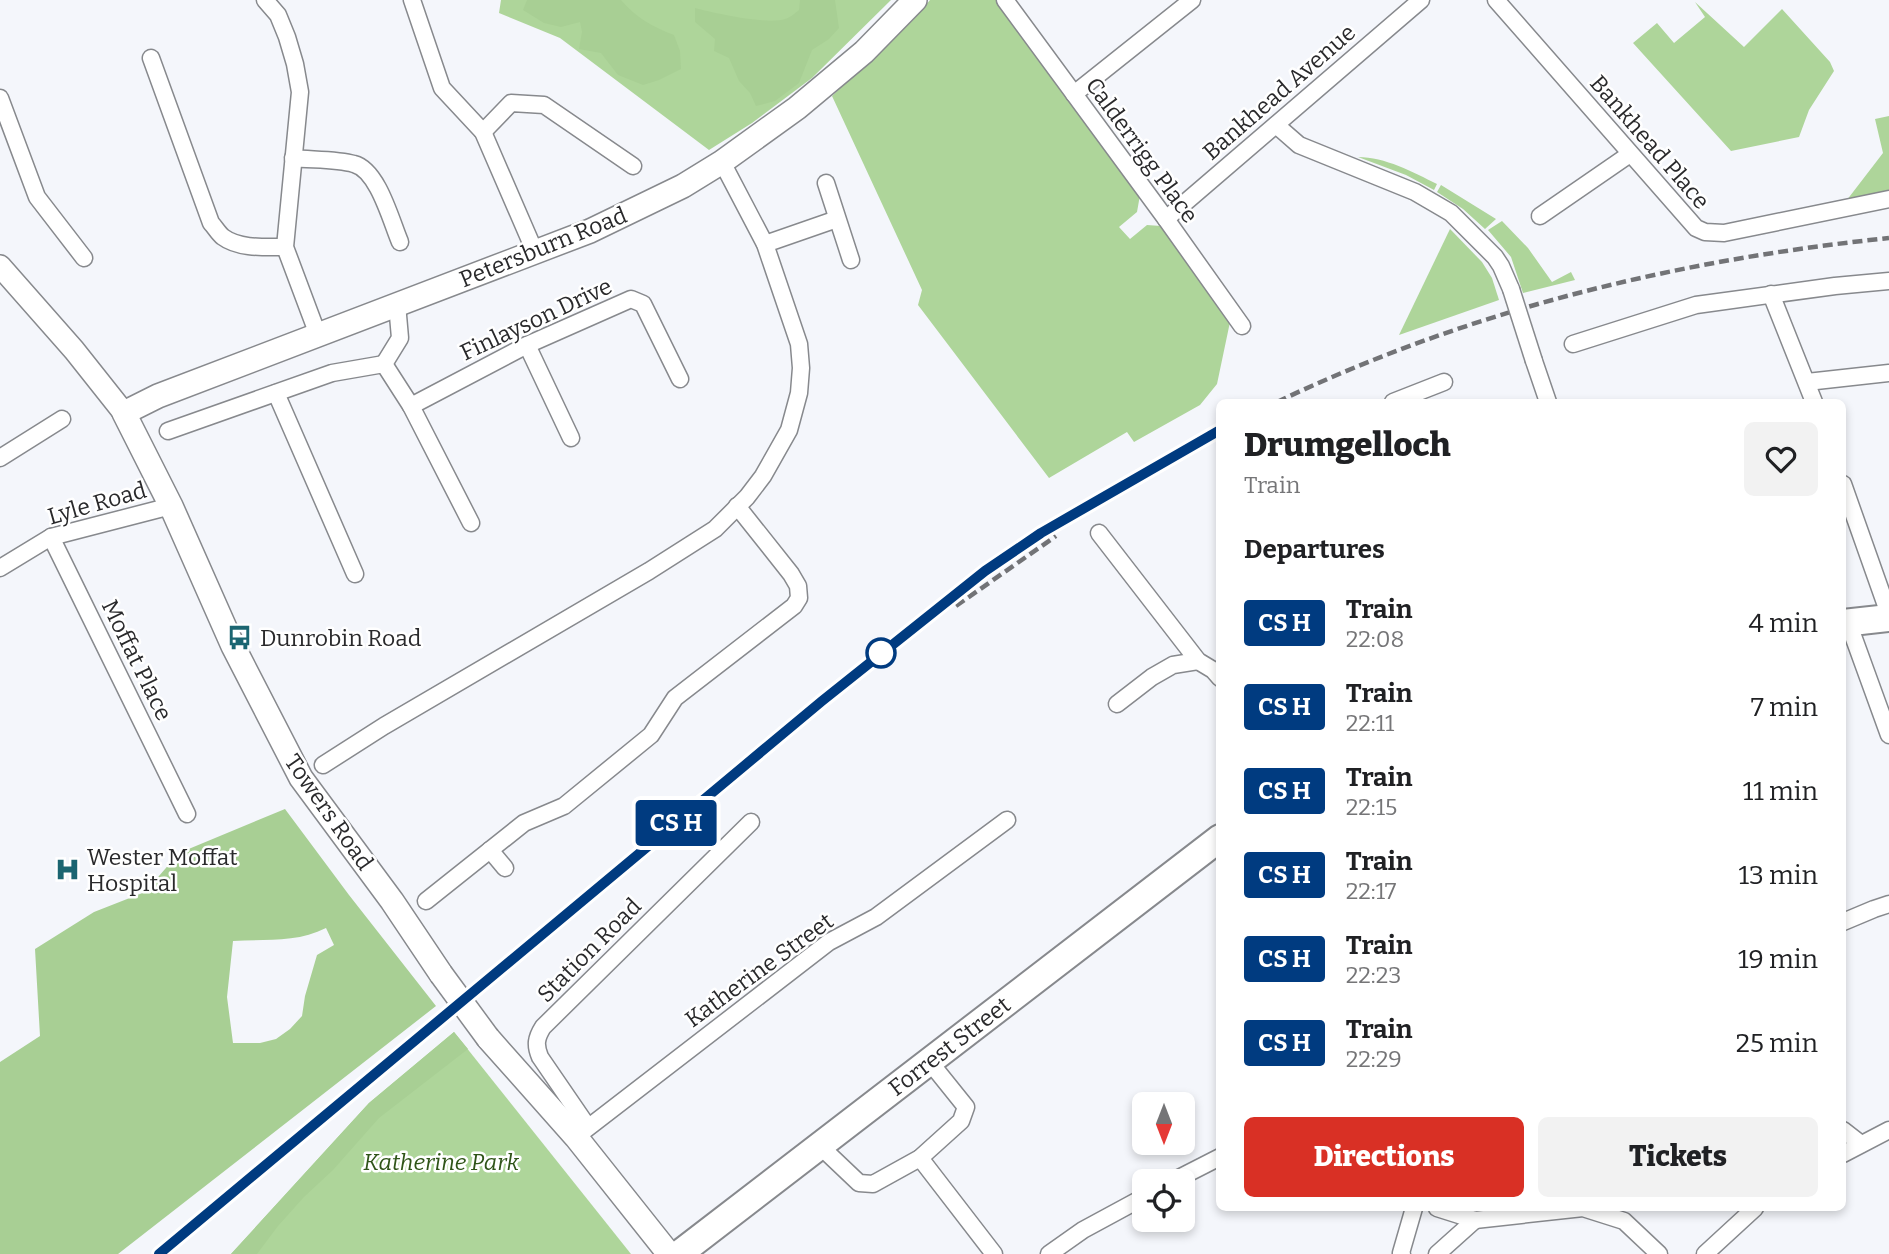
<!DOCTYPE html>
<style>
:root{--surface:#fff;--page:#f2f2f2;--text:#202124;--muted:#757577;--accent:#d93025}
body{margin:0;font-family:Bitter,serif;background:var(--page);color:var(--text);height:100vh;display:flex;flex-direction:column;font-size:26px;white-space:nowrap}
*{box-sizing:border-box;margin:0}
p{font-size:23px;color:var(--muted)}
.icon{flex:none;width:38px;height:38px;fill:none;stroke:currentColor;stroke-width:2;stroke-linecap:round;stroke-linejoin:round}
.map{position:relative;flex:1;overflow:hidden}
.side{position:absolute;left:1216px;top:399px;width:630px;height:812px;display:flex;flex-direction:column;background:var(--surface);border-radius:10px;box-shadow:0 4px 10px #0003}
.side>*{flex:none}
.badge{padding:0 14px;border-radius:5px;font-size:24px;line-height:46px}
.needle{width:46px;rotate:180deg}
.controls{position:absolute;left:1132px;top:1092px;display:grid;gap:14px}
.controls a{display:grid;place-items:center;width:63px;height:63px;border-radius:10px;background:var(--surface);box-shadow:0 4px 10px #0003;font-size:35px}
.map>.badge{position:absolute;translate:-50% -50%;box-shadow:0 0 0 4px #fff}
h2{padding:0 28px;font-size:26px;line-height:63px}
.round{display:grid;place-items:center;flex:none;width:74px;height:74px;border-radius:10px;background:var(--page)}
.headline{display:flex;align-items:center;justify-content:space-between;height:119px;padding:0 28px}
h1{font-size:33px;font-weight:800;line-height:52px}
.cta{display:flex;gap:14px;margin-top:auto;padding:14px 28px}
.cta a{flex:1;height:80px;border-radius:10px;background:var(--accent);color:#fff;font-size:28px;font-weight:800;line-height:80px;text-align:center}
.cta a+a{background:var(--page);color:var(--text)}
ul{padding:0;list-style:none}
li{display:flex;align-items:center;gap:21px;height:84px;padding:0 28px}
li div{flex:1}
li b{display:block;font-size:26px}
li em{font-style:normal}
li .badge{min-width:77px;font-weight:700;text-align:center}
.map>svg:first-child{display:block}
.green{fill:#aed59a}
.forest{fill:#a8cf94;fill-rule:evenodd}
.lines{fill:none;stroke-linecap:round;stroke-linejoin:round}
.minor-casing{stroke:#87898d;stroke-width:19}
.tertiary-casing{stroke:#87898d;stroke-width:24}
.secondary-casing{stroke:#87898d;stroke-width:26}
.primary-casing{stroke:#87898d;stroke-width:30}
.minor{stroke:#fff;stroke-width:16}
.tertiary{stroke:#fff;stroke-width:21}
.secondary{stroke:#fff;stroke-width:23}
.primary{stroke:#fff;stroke-width:26}
.rail{stroke:#727376;stroke-width:4.5;stroke-dasharray:10 5;stroke-linecap:butt}
.minor-bridge-casing{stroke:#87898d;stroke-width:19;stroke-linecap:butt}
.secondary-bridge-casing{stroke:#87898d;stroke-width:26;stroke-linecap:butt}
.minor-bridge{stroke:#fff;stroke-width:16}
.secondary-bridge{stroke:#fff;stroke-width:23}
.line-casing{stroke:#fff;stroke-width:16}
.line{stroke:#003b80;stroke-width:10}
.stop-dot{fill:#fff;stroke:#003b80;stroke-width:3.5}
.labels{text-anchor:middle;stroke-width:5;stroke-linejoin:round;paint-order:stroke}
.street-label{font-size:23px;fill:#29292b;stroke:#fff}
.poi-label{font-size:23px;fill:#29292b;stroke:#fff;text-anchor:start}
.park-label{font-size:23px;font-style:italic;fill:#2f5418;stroke:#fff}
</style>
<div class="map">
<svg width="1889" height="1254" viewBox="0 0 1889 1254">
<rect width="100%" height="100%" fill="#f4f6fb"/>
<!-- green -->
<g class="green">
<polygon points="501,0 891,0 812,78 752,123 709,150 560,38 499,13"/>
<polygon points="930,0 996,0 1140,195 1137,212 1119,227 1130,239 1147,225 1161,226 1230,322 1217,384 1200,405 1134,442 1127,432 1049,478 918,305 922,290 832,96 913,20"/>
<polygon points="1695,2 1744,47 1782,9 1830,62 1834,71 1809,110 1799,137 1731,151 1633,43 1657,23 1674,43 1705,17"/>
<polygon points="1889,116 1889,199 1840,209 1883,153 1875,119"/>
<path d="M1358,157C1385,157 1413,172 1437,184L1434,190L1406,175Z"/>
<polygon points="1441,185 1496,219 1485,229 1463,209 1437,192"/>
<polygon points="1502,221 1528,248 1552,282 1571,272 1575,280 1523,293 1511,257 1488,230"/>
<polygon points="1450,229 1482,262 1492,278 1499,300 1399,335"/>
<polygon points="454,1032 631,1254 231,1254 369,1103"/>
</g>
<!-- forest -->
<g class="forest">
<path d="M527,0H621C635,17 653,27 674,35L680,51L681,69L659,80L643,85L618,75L601,53L579,49L582,32L580,22L561,27L544,23L523,10Z"/>
<path d="M800,0H835L839,28L829,39L812,50L799,83L775,101L756,106L750,93L739,81L729,58L714,51L715,39L695,22V8C714,13 767,25 785,19C790,18 795,13 799,10Z"/>
<path d="M285,809L349,895L436,1006L118,1254H0V1062L40,1036L35,949L94,912L145,892L179,853ZM326,928L334,945L317,955L305,996L302,1016L290,1029L276,1039L260,1043H233L227,997L233,941C264,939 297,943 326,928Z"/>
<polygon points="454,1032 468,1049 379,1118 333,1170 304,1197 278,1226 257,1254 231,1254 369,1103"/>
</g>
<g class="lines">
<defs>
<g id="minor">
<polyline points="265,0 278,15 287,37 295,64 300,92 285,247 318,335"/>
<polyline points="412,0 442,88 483,132 535,252"/>
<polyline points="1005,0 1166,219 1242,326"/>
<polyline points="1496,0 1696,228 1705,232 1724,233 1889,199"/>
<path d="M151,58L211,223C215,227 218,233 223,237C239,249 266,247 285,247"/>
<polyline points="1074,94 1192,0"/>
<polyline points="0,98 37,197 84,258"/>
<polyline points="1276,125 1299,145 1415,192 1451,213 1495,257 1501,266 1511,289"/>
<polyline points="483,132 511,103 544,105 633,166"/>
<path d="M293,158C311,160 337,159 354,164C378,170 391,221 400,242"/>
<polyline points="826,183 851,260"/>
<polyline points="1540,216 1630,154"/>
<polyline points="1166,219 1421,0"/>
<polyline points="765,244 837,219"/>
<polyline points="1771,294 1814,402"/>
<polyline points="1573,344 1696,305 1835,286 1889,281"/>
<polyline points="527,345 571,438"/>
<polyline points="1534,361 1548,402"/>
<polyline points="384,364 400,338 397,304"/>
<polyline points="1807,382 1889,373"/>
<polyline points="276,393 355,574"/>
<polyline points="1393,402 1444,382"/>
<polyline points="411,406 527,345 631,299 643,304 680,379"/>
<polyline points="168,431 332,373 384,364 411,406 471,523"/>
<polyline points="0,458 62,419"/>
<polyline points="1843,484 1889,614"/>
<polyline points="1099,533 1198,661 1213,670 1220,678"/>
<polyline points="51,537 187,814"/>
<polyline points="0,568 51,537 171,506"/>
<polyline points="1848,622 1889,735"/>
<polyline points="1117,704 1152,677 1173,665 1198,661"/>
<polyline points="323,765 384,726 649,571 715,529 747,497 763,476 789,430 799,393 801,368 799,344 765,244 722,162"/>
<polyline points="490,850 505,868"/>
<polyline points="426,901 524,823 564,806 651,735 675,698 794,606 799,598 798,586 791,574 737,506"/>
<polyline points="1843,922 1874,909 1889,904"/>
<path d="M588,1127L540,1057C535,1045 536,1038 543,1027L751,822"/>
<polyline points="1843,1130 1861,1144"/>
<polyline points="576,1137 829,942 876,917 1007,820"/>
<polyline points="819,1145 859,1183 873,1184 920,1158 961,1121 966,1107 929,1061"/>
<polyline points="1843,1154 1889,1130"/>
<polyline points="920,1158 994,1254"/>
<polyline points="1173,1181 1220,1157"/>
<polyline points="1437,1208 1475,1220 1583,1208 1624,1221 1659,1254"/>
<polyline points="1049,1254 1083,1230 1144,1197"/>
<polyline points="1402,1254 1401,1253 1414,1208"/>
<polyline points="1437,1254 1475,1220"/>
<polyline points="1705,1254 1755,1208"/>
</g>
<polyline id="tertiary" points="0,266 74,350 124,413"/>
<g id="secondary">
<polyline points="441,974 392,901 301,778 233,646 171,506 124,413 158,396 590,231 683,186 722,162 797,108 864,52 915,0"/>
<polyline points="488,1038 576,1137 669,1254"/>
</g>
<g id="primary">
<polyline points="1843,623 1889,618"/>
<path id="s1" d="M679,1254L1220,838"/>
</g>
</defs>
<!-- minor casing -->
<use href="#minor" class="minor-casing"/>
<!-- tertiary casing -->
<use href="#tertiary" class="tertiary-casing"/>
<!-- secondary casing -->
<use href="#secondary" class="secondary-casing"/>
<!-- primary casing -->
<use href="#primary" class="primary-casing"/>
<!-- minor -->
<use href="#minor" class="minor"/>
<!-- tertiary -->
<use href="#tertiary" class="tertiary"/>
<!-- secondary -->
<use href="#secondary" class="secondary"/>
<!-- primary -->
<use href="#primary" class="primary"/>
<!-- rail -->
<g class="rail">
<path d="M1277,402C1470,310 1676,260 1889,238"/>
<polyline points="956,606 1056,536"/>
<polyline points="159,1254 842,685 985,571 1041,533 1220,430"/>
</g>
<defs>
<polyline id="minor-bridge" points="1511,289 1534,361"/>
<polyline id="secondary-bridge" points="441,974 488,1038"/>
</defs>
<!-- minor-bridge casing -->
<use href="#minor-bridge" class="minor-bridge-casing"/>
<!-- secondary-bridge casing -->
<use href="#secondary-bridge" class="secondary-bridge-casing"/>
<!-- minor-bridge -->
<use href="#minor-bridge" class="minor-bridge"/>
<!-- secondary-bridge -->
<use href="#secondary-bridge" class="secondary-bridge"/>
</g>
<g class="lines">
<defs>
<polyline id="line" points="159,1254 822,701 985,571 1041,533 1220,430"/>
</defs>
<!-- line casing -->
<use href="#line" class="line-casing"/>
<!-- line -->
<use href="#line" class="line"/>
</g>
<!-- icons -->
<defs>
<symbol id="bus-bare" viewBox="-9 -9 18 18"><path d="M-5-6H5V4H4V6H2V4H-2V6H-4V4H-5ZM-3.5-4V0h7V-4ZM-3.5 1.2v1.5H-2V1.2ZM2 1.2v1.5H3.5V1.2Z" fill="#1b6571" stroke="#fff" stroke-width="2.5" paint-order="stroke"/></symbol>
<symbol id="hospital-bare" viewBox="-9 -9 18 18"><path d="M-5-5h3v3.5h4V-5h3V5h-3V1.5h-4V5h-3Z" fill="#1b6571" stroke="#fff" stroke-width="2.5" paint-order="stroke"/></symbol>
</defs>
<g fill-rule="evenodd">
<use href="#bus-bare" x="222" y="620" width="35" height="35"/>
<use href="#hospital-bare" x="50" y="852" width="35" height="35"/>
</g>
<!-- markers -->
<circle class="stop-dot" cx="881" cy="653" r="14"/>
<g class="labels">
<!-- street labels -->
<g class="street-label">
<text transform="translate(1279 92) rotate(-41)" y="8">Bankhead Avenue</text>
<text transform="translate(1650 142) rotate(49)" y="8">Bankhead Place</text>
<text transform="translate(1142 150) rotate(54)" y="8">Calderrigg Place</text>
<text transform="translate(543 247) rotate(-22)" y="8">Petersburn Road</text>
<text transform="translate(536 319) rotate(-25)" y="8">Finlayson Drive</text>
<text transform="translate(97 503) rotate(-16)" y="8">Lyle Road</text>
<text transform="translate(137 660) rotate(64)" y="8">Moffat Place</text>
<text transform="translate(329 812) rotate(55)" y="8">Towers Road</text>
<text transform="translate(589 950) rotate(-45)" y="8">Station Road</text>
<text transform="translate(759 970) rotate(-36)" y="8">Katherine Street</text>
<text dy="8" stroke="none"><textPath href="#s1" startOffset="341">Forrest Street</textPath></text>
</g>
<!-- poi labels -->
<g class="poi-label">
<text x="260" y="646">Dunrobin Road</text>
<text x="87" y="865">Wester Moffat<tspan x="87" dy="26">Hospital</tspan></text>
</g>
<!-- park labels -->
<g class="park-label">
<text x="441" y="1170">Katherine Park</text>
</g>
</g>
</svg>
<div class="controls">
<a><svg class="needle" viewBox="-14 -14 28 28"><path d="M0-13l5 13h-10z" fill="#e53935"/><path d="M0 13l5-13h-10z" fill="#757577"/></svg></a>
<a><svg class="icon" aria-label="locate" viewBox="0 0 24 24"><circle cx="12" cy="12" r="6"/><path d="M12 2v4M12 18v4M2 12h4M18 12h4"/></svg></a>
</div>
<b class="badge" style="left:676px;top:823px;background:#003b80;color:#fff">CS H</b>
<section class="side">
<div class="headline"><div><h1>Drumgelloch</h1><p>Train</p></div><a class="round"><svg class="icon" aria-label="heart" viewBox="0 0 24 24"><path d="M12 20l-8-8c-3-5 5-10 8-4 3-6 11-1 8 4z"/></svg></a></div>
<h2>Departures</h2>
<ul>
<li><span class="badge" style="background:#003b80;color:#fff">CS H</span><div><b>Train</b><p>22:08</p></div><em>4 min</em></li>
<li><span class="badge" style="background:#003b80;color:#fff">CS H</span><div><b>Train</b><p>22:11</p></div><em>7 min</em></li>
<li><span class="badge" style="background:#003b80;color:#fff">CS H</span><div><b>Train</b><p>22:15</p></div><em>11 min</em></li>
<li><span class="badge" style="background:#003b80;color:#fff">CS H</span><div><b>Train</b><p>22:17</p></div><em>13 min</em></li>
<li><span class="badge" style="background:#003b80;color:#fff">CS H</span><div><b>Train</b><p>22:23</p></div><em>19 min</em></li>
<li><span class="badge" style="background:#003b80;color:#fff">CS H</span><div><b>Train</b><p>22:29</p></div><em>25 min</em></li>
</ul>
<div class="cta"><a>Directions</a><a>Tickets</a></div>
</section>
</div>
